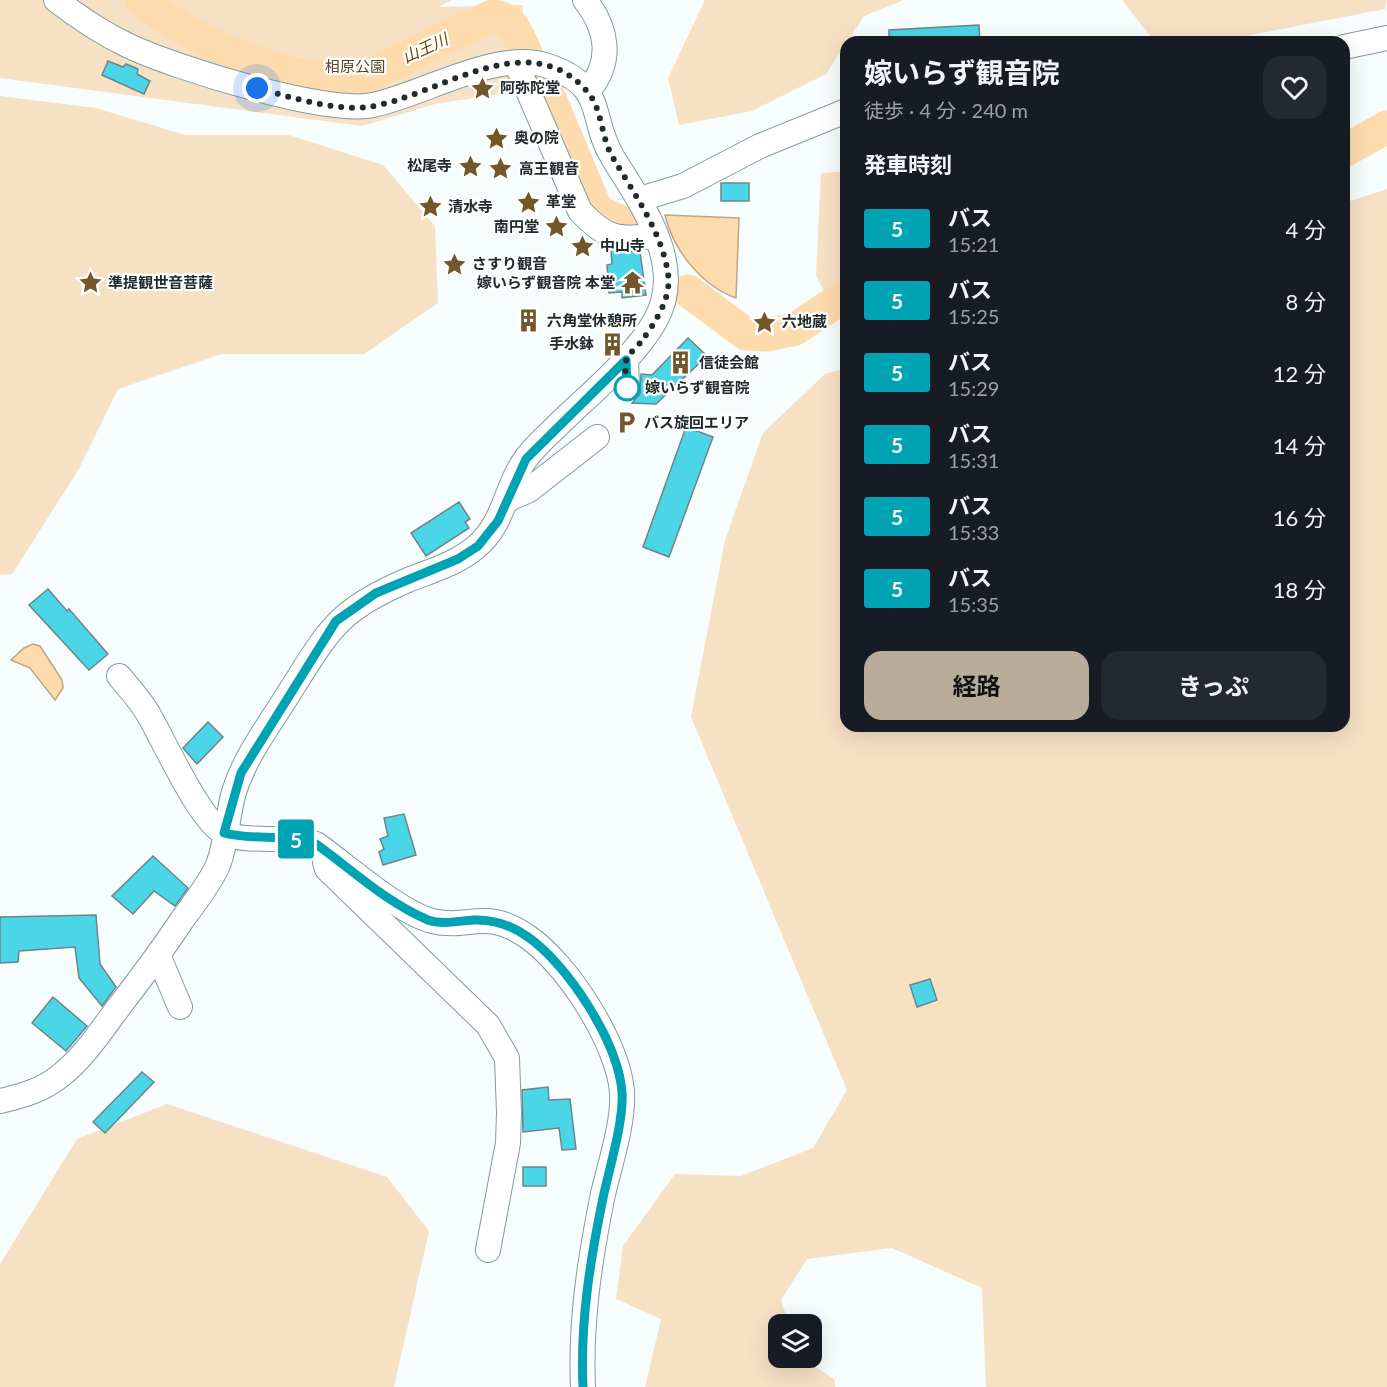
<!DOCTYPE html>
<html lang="ja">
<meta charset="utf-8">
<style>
:root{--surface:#171b24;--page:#242831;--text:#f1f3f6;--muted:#9ea1a6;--accent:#b9ac9b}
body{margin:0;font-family:Lato,"Noto Sans JP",sans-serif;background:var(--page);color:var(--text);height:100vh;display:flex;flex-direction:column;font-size:22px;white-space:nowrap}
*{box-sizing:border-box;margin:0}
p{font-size:20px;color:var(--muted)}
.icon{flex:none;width:33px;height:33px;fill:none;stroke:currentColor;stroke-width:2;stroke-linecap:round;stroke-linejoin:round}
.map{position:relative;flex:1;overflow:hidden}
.panel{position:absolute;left:840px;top:36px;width:510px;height:696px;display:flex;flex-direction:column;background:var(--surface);border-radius:18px;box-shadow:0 6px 24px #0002}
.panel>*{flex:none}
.badge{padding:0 12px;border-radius:4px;font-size:21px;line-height:39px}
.controls{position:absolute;left:768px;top:1314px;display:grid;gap:12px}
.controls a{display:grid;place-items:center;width:54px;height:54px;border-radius:12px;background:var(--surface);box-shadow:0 6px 24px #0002;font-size:30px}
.you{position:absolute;width:30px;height:30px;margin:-15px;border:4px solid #fff;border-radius:50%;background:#1a73e8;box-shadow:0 0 0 9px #1a73e833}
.map>.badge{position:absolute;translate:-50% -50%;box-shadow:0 0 0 3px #fff}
h2{padding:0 24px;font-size:22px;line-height:54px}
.round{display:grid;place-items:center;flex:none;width:63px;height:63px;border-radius:18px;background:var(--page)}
.overview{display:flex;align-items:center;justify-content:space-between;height:102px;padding:0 24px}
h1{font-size:28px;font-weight:700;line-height:45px}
.action{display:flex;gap:12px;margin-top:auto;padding:12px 24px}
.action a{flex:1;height:69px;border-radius:18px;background:var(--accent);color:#111;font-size:24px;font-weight:700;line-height:69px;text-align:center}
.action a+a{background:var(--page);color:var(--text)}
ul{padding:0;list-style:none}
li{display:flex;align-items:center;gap:18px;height:72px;padding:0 24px}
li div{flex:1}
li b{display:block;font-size:22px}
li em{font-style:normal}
li .badge{min-width:66px;font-weight:700;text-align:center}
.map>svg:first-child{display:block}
.green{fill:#f7e1c5}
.water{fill:#fedbad;stroke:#bba686;stroke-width:1.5}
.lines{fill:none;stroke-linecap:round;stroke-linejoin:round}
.river{stroke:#fedbad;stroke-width:33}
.building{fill:#4bd6e8;stroke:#6c8589;stroke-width:1.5}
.minor-casing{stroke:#829b9f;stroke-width:26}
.minor{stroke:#fff;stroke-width:24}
.line-casing{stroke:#fff;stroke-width:14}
.line{stroke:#00a3b4;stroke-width:9}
.walk{stroke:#202b2c;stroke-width:6;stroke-dasharray:0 10.8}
.stop-dot{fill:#fff;stroke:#00a3b4;stroke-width:3}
.labels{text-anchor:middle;stroke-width:4.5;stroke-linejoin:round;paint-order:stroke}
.park-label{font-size:15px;fill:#5d4422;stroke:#fff}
.poi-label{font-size:15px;font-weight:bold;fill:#202b2c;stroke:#fff;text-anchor:start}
.stop-label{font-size:15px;font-weight:bold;fill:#202b2c;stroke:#fff;text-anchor:start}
.water-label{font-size:16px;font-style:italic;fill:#6b4601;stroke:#fff}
</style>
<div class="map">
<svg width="1387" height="1387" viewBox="0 0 1387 1387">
<rect width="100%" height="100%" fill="#f7fcfd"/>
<!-- green -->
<g class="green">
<polygon points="0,0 452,0 438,7 523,5 520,91 435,104 362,126 0,78"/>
<polygon points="705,0 904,0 864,16 826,74 752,111 679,125 668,78"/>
<polygon points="1122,0 1387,0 1385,9 1215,42 1155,42"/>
<polygon points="0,96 96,108 185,135 289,135 383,165 435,226 438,303 364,354 222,354 118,389 79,469 12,574 0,575"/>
<polygon points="846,171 846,284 824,291 816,276 821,173"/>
<polygon points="1387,189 1387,1387 986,1387 982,1288 892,1248 807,1259 781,1300 789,1324 778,1324 778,1358 803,1358 835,1380 835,1387 645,1387 661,1319 616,1299 623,1246 675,1174 741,1176 813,1148 847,1090 691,717 725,540 763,433 825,374 846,368 846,726 1344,726 1344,203"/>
<polygon points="167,1104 387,1177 429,1231 394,1387 0,1387 0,1264 77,1139"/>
</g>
<!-- water -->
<g class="water">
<path d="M665,215L739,218L736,298C702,286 673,250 665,215Z"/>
<polygon points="33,644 40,646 62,680 63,688 55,700 30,668 11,660 24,648"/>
</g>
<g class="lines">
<!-- river -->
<g class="river">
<path d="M141,0C193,42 295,88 362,77C375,75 389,65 400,60C430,45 461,31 492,16C513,17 518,36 526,53"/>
<polyline points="545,87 597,211 637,229"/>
<polyline points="1344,151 1387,127"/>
<polyline points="688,291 746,334 767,335 795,329 837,301 846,298"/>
</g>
</g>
<!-- building -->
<g class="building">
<polygon points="979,25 980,42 889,42 889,30"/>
<polygon points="108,61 123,67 126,64 138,69 137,74 150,81 144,94 102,75"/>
<rect x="721" y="183" width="28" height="18"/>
<polygon points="611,250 640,252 646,295 622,298 622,292 609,293 607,265 612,264"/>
<polygon points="688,338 707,356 656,404 632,403 640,394 641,374 652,375"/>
<polygon points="686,427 713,437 669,557 643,547"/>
<polygon points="459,502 470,519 465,522 469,528 426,556 411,533"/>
<polygon points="48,589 67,611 69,609 108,654 89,670 29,605"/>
<polygon points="208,722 223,737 197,764 183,748"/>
<polygon points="404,814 416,855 383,865 379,852 384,849 380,839 388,836 384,818"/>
<polygon points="153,856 188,888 175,906 154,891 133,914 112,896"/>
<polygon points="96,915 100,964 116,987 102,1006 79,978 75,947 19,951 18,962 0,963 0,917"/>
<polygon points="930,979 937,1000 917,1007 910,985"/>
<polygon points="53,997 87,1026 66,1051 32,1023"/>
<polygon points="142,1072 154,1082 105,1133 93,1122"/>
<polygon points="548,1087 549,1100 570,1099 576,1149 562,1150 559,1128 523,1132 522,1090"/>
<rect x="523" y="1167" width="23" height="19"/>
</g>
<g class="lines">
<defs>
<g id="minor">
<path d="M585,0C608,29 613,62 588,91"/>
<polyline points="1344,47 1387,38"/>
<path d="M516,63L580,211C606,239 618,240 655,236"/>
<polyline points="640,199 683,186 760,146 846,111"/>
<polyline points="626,360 627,388"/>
<polyline points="509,499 529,490 597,437"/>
<path d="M119,676C130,689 142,702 150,717C165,743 200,821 224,833C247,844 288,834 316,844C346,865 398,912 432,921C471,930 485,907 528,937C568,965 618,1043 622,1092C624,1122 610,1164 603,1194C590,1258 580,1322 583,1387"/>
<polyline points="325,862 327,869 488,1025 507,1058 509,1113 508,1143 488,1250"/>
<polyline points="158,955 180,1007"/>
<path d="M0,1101C22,1096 43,1090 60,1076C82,1059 99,1034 115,1012C138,982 161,952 182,920C195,902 209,885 218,865C227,842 227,816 234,792C245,756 270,724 289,693C329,630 337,610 408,580C431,571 458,563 476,547C502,526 505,493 521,466C531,449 546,437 559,424C590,394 634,358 655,321C687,266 642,205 613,158C587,115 609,86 545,65C496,50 422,95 373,105C326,115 172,67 127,45C102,33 78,17 56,0"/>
</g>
</defs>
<!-- minor casing -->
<use href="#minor" class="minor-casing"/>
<!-- minor -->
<use href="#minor" class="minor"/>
</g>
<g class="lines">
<defs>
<path id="line" d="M583,1387C580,1323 590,1261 603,1198C609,1169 624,1121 622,1092C618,1042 568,965 528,937C511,925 493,919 473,920C458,921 442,925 428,920C387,903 351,869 316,844C286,833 254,841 224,833L241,773L336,621L376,593L458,559L478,546L498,521L526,459L626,360L627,388"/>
</defs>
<!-- line casing -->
<use href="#line" class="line-casing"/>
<!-- line -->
<use href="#line" class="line"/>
<!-- walk -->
<path class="walk" d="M257,88C290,97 333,111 368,107C435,98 525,24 585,89C603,107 600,135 612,156C632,191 662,231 668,274C672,298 654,325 640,343C636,348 627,355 626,361C624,369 627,380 627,388"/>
</g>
<!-- icons -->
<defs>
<symbol id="sight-bare" viewBox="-9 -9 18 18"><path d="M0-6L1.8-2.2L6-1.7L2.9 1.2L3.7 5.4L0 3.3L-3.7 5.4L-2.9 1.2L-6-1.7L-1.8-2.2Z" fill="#74562b" stroke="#fff" stroke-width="2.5" paint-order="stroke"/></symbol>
<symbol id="temple-bare" viewBox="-9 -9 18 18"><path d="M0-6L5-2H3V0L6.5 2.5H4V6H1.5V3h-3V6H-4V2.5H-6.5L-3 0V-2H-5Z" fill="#74562b" stroke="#fff" stroke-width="2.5" paint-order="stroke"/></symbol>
<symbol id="building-bare" viewBox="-9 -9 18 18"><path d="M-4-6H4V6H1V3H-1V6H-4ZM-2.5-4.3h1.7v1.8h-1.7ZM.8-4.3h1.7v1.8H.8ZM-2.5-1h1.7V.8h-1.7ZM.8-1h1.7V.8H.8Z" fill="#74562b" stroke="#fff" stroke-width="2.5" paint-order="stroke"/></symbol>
<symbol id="parking-bare" viewBox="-9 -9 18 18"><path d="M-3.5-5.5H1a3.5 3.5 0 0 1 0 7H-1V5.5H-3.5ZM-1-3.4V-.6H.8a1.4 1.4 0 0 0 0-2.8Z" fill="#74562b" stroke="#fff" stroke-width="2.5" paint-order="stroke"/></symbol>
</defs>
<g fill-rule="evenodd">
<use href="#sight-bare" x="466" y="72" width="33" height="33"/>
<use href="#sight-bare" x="480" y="122" width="33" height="33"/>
<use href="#sight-bare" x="454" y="150" width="33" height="33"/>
<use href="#sight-bare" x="484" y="152" width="33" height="33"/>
<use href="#sight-bare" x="512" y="186" width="33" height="33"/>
<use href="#sight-bare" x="414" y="190" width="33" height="33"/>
<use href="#sight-bare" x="540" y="210" width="33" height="33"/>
<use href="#sight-bare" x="566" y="230" width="33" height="33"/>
<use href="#sight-bare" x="438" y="248" width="33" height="33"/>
<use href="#sight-bare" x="74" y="266" width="33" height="33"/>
<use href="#temple-bare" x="616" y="266" width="33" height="33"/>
<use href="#building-bare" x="512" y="304" width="33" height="33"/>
<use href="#sight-bare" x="748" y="306" width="33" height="33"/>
<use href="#building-bare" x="596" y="328" width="33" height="33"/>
<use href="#building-bare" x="664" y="346" width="33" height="33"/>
<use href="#parking-bare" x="610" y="406" width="33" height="33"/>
</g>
<!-- markers -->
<circle class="stop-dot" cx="627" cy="388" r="12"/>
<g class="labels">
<!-- park labels -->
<g class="park-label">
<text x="355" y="72">相原公園</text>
</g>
<!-- poi labels -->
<g class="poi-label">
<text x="500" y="93">阿弥陀堂</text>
<text x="514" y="143">奥の院</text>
<text x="452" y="171" text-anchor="end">松尾寺</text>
<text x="519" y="174">高王観音</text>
<text x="546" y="207">革堂</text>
<text x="448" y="212">清水寺</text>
<text x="539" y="232" text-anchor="end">南円堂</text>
<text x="600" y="251">中山寺</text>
<text x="472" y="269">さすり観音</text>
<text x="108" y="288">準提観世音菩薩</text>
<text x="615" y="288" text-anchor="end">嫁いらず観音院 本堂</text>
<text x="547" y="326">六角堂休憩所</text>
<text x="782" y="327">六地蔵</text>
<text x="594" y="349" text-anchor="end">手水鉢</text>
<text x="699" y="368">信徒会館</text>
<text x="644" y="428">バス旋回エリア</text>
</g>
<!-- stop labels -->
<g class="stop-label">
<text x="645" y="393">嫁いらず観音院</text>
</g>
<!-- water labels -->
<g class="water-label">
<text transform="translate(425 48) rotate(-25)" y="6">山王川</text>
</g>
</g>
</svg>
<div class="controls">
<a><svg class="icon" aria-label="layers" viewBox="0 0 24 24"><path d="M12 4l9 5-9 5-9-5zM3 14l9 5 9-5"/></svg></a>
</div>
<div class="you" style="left:257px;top:88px"></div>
<b class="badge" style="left:296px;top:839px;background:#00a3b4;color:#fff">5</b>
<section class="panel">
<div class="overview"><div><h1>嫁いらず観音院</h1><p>徒歩 · 4 分 · 240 m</p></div><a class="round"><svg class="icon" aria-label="heart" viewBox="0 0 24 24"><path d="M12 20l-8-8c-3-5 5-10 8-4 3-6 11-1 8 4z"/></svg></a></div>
<h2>発車時刻</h2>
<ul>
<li><span class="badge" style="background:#00a3b4;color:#fff">5</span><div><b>バス</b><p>15:21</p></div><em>4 分</em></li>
<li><span class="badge" style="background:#00a3b4;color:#fff">5</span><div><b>バス</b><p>15:25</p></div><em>8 分</em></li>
<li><span class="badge" style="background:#00a3b4;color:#fff">5</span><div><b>バス</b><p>15:29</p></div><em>12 分</em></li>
<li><span class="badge" style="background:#00a3b4;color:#fff">5</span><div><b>バス</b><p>15:31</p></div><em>14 分</em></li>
<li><span class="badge" style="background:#00a3b4;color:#fff">5</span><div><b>バス</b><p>15:33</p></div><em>16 分</em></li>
<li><span class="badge" style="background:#00a3b4;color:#fff">5</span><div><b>バス</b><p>15:35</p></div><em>18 分</em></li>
</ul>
<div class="action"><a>経路</a><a>きっぷ</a></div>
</section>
</div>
